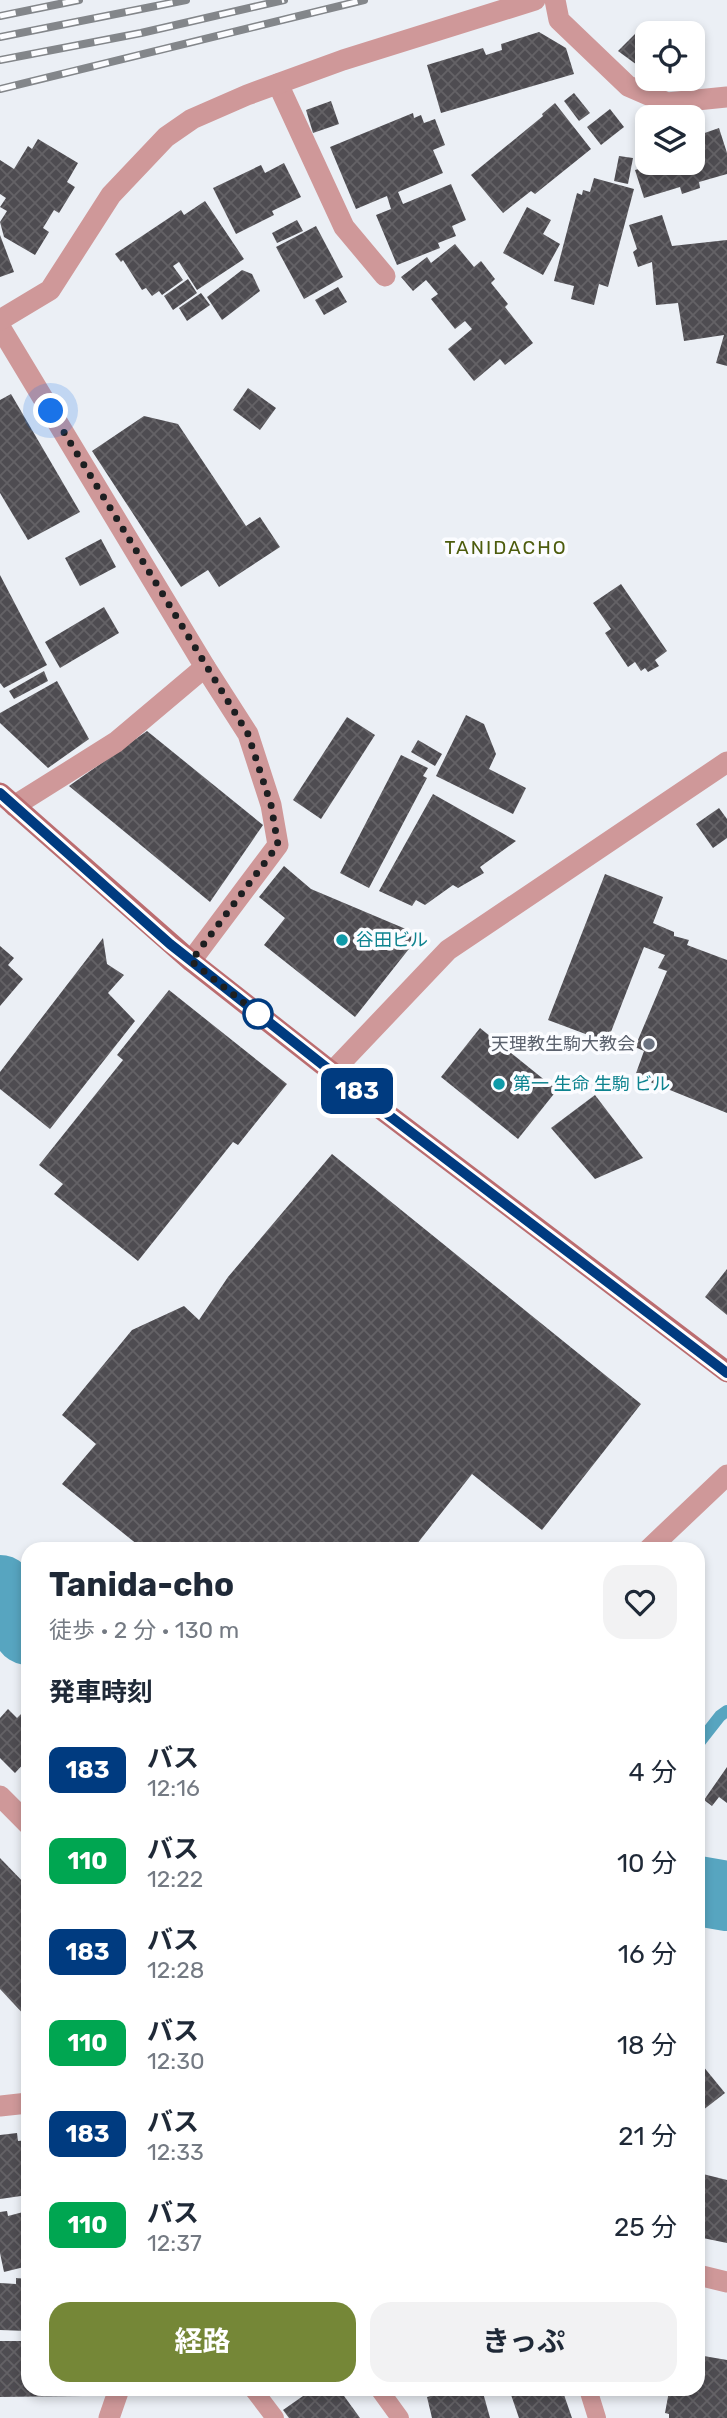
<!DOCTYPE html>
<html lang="ja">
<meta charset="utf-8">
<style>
:root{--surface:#fff;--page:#f2f2f3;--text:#1f2937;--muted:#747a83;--accent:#758737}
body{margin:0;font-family:Rubik,"Noto Sans JP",sans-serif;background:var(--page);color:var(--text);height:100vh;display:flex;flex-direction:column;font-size:26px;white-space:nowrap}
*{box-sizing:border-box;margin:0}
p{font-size:23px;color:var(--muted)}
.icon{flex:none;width:38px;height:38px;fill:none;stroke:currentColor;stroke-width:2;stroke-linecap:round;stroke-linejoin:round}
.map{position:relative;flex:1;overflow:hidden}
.drawer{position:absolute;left:21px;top:1542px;width:684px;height:854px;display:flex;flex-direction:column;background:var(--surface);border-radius:21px;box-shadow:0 4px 10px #0003}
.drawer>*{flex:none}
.badge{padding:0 14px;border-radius:10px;font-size:24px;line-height:46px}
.buttons{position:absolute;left:635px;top:21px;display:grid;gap:14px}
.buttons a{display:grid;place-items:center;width:70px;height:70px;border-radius:14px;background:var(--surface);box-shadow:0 4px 10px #0003;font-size:35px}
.you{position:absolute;width:35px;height:35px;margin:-18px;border:5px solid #fff;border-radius:50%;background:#1a73e8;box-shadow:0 0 0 10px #1a73e833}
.map>.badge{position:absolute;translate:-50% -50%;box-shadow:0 0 0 4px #fff}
h2{padding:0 28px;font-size:26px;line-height:63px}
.round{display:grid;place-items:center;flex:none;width:74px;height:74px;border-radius:21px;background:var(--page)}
.overview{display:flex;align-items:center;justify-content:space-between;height:119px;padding:0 28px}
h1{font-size:33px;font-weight:700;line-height:52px}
.cta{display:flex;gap:14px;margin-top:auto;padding:14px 28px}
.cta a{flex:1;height:80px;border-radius:21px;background:var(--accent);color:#fff;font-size:28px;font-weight:700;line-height:80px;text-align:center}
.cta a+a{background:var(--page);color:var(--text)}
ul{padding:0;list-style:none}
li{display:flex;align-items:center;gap:21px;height:91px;padding:0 28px}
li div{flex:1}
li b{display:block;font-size:26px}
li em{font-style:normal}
li .badge{min-width:77px;font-weight:700;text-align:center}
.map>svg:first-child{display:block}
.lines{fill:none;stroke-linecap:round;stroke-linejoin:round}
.stream{stroke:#57a5c0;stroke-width:12}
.river{stroke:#57a5c0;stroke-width:70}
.building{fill:url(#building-cross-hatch)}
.service{stroke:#cf9899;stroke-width:18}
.minor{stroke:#cf9899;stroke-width:21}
.tertiary{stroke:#cf9899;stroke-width:21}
.secondary{stroke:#bb6d70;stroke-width:21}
.rail-casing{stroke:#83868a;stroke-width:8}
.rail{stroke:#fbfcff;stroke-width:5;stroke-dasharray:16;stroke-linecap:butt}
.line-casing{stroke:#fff;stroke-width:16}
.line{stroke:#003b80;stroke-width:10}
.walk{stroke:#1d1f21;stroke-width:7;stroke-dasharray:0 12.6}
.culture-dot{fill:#0f9aa8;stroke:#fbfcff;stroke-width:2.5}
.stop-dot{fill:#fff;stroke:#003b80;stroke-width:3.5}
.worship-dot{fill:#6b7280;stroke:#fbfcff;stroke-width:2.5}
.labels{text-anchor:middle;stroke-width:7;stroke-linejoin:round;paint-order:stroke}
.culture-label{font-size:18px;fill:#0d838f;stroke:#fbfcff;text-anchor:start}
.worship-label{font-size:18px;fill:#5b616d;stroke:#fbfcff;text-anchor:end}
.neighbourhood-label{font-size:19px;letter-spacing:2px;fill:#4d5c0d;stroke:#fbfcff}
</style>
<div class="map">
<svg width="727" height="2418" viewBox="0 0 727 2418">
<defs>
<pattern id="building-cross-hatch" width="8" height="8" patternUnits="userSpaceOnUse" patternTransform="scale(1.75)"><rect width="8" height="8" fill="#4e4c51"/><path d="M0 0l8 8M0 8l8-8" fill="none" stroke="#646266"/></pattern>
</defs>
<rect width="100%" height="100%" fill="#ebeff5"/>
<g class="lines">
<!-- stream -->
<polyline class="stream" points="698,1744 720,1716 727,1711"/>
<!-- river -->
<g class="river">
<polyline points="0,1590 28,1630"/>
<polyline points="698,1891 727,1896"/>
</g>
</g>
<!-- building -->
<g class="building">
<polygon points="640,29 648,34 648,73 618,51"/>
<polygon points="539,32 566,48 574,74 441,113 427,65 483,48 486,55 502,50 501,44"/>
<polygon points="693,47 695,47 705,75 684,84 662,80 693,79"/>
<polygon points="574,93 590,113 579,121 564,101"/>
<polygon points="331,101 339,124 313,133 306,110"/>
<polygon points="555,103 591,149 535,194 531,191 503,213 471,175 543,116 542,114"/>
<polygon points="610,109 624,127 601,145 587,127"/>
<polygon points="413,113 414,118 421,115 424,123 435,119 445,145 433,150 443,173 398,192 403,204 451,184 466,220 452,226 456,236 438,243 440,248 397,265 376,215 391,209 387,196 356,209 330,147"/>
<polygon points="719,128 727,153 727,174 699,182 700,188 682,194 680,187 644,198 635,170 646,167 646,163 693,163 693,137"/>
<polygon points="38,139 78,163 67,182 75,187 59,213 54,210 43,228 49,232 35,255 4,237 0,222 7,211 0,207 6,198 0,194 0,160 14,169 28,146 32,149"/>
<polygon points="619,156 633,158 628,184 614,181"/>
<polygon points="284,163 301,197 272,211 274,215 236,234 213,188 261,165 265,173"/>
<polygon points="594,178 634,189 608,287 599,284 594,305 571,299 574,286 554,281 577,193 582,195 583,190 590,192"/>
<polygon points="205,201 244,259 197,290 179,262 173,266 183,280 162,295 159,291 152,296 146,288 142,290 123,260 121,262 115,254 181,210 184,215"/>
<polygon points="527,207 551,220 543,234 560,244 543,275 503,253"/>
<polygon points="662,215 672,246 727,240 727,366 716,363 724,335 684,341 678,303 656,305 652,262 638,267 633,252 637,249 629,225"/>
<polygon points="297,220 303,231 277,243 272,233"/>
<polygon points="316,226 343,277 304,299 276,247"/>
<polygon points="0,235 14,272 0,277"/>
<polygon points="455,244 474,267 481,261 495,279 491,283 508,304 505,307 533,343 505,365 500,359 474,381 448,349 472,329 465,321 455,329 431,299 438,294 426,280 413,291 401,277 427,257 431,263"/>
<polygon points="242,270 252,274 260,291 222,320 207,297"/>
<polygon points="188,279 197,293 173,310 164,296"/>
<polygon points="338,287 347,302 324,315 315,300"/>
<polygon points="201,293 210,305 187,321 179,308"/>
<polygon points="248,388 276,408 260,430 233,410"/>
<polygon points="11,394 80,512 28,540 0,493 0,400"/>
<polygon points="144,416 178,424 246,526 260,517 280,547 219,587 208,570 181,587 92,451"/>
<polygon points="101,539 116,567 80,586 65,558"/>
<polygon points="0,575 47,665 4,688 0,683"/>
<polygon points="621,584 667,651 655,660 659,666 648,672 645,668 641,671 635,662 628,667 605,633 611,629 593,603"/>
<polygon points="104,607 119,633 60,668 45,642"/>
<polygon points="44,671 48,681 14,699 9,691"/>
<polygon points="57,681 89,739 48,768 0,723 0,713"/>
<polygon points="466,715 484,724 496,754 489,769 526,788 513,814 436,776"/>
<polygon points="347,717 375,735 321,819 293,800"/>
<polygon points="147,731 263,825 210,902 69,786"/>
<polygon points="418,740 442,754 435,766 411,752"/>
<polygon points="401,755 428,768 423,776 427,778 369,888 340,873"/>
<polygon points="433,794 516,841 480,867 484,873 458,888 453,885 425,905 416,900 412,906 379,891"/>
<polygon points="719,808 727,819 727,838 713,848 696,824"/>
<polygon points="284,866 311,889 420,935 355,1017 264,945 285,918 259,897"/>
<polygon points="605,874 663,897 653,923 674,932 674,936 689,940 687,945 727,960 727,1113 635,1076 644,1051 635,1047 667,971 658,968 665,955 644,947 607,1042 548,1020"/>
<polygon points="103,938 107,964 124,975 108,993 135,1021 50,1129 0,1089 0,1072"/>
<polygon points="0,946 14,958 8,965 23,979 0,1006"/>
<polygon points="169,990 287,1084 238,1145 233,1142 138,1261 54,1194 63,1184 39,1165 123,1060 117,1055"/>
<polygon points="480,1028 557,1090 518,1139 441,1077"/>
<polygon points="595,1095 643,1158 595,1179 551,1128"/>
<polygon points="332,1154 641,1404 542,1530 472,1474 413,1549 143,1549 62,1484 96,1444 62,1415 132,1330 184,1306 199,1320 228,1277"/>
<polygon points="727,1269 727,1315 705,1297"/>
<polygon points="28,1707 28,1759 15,1773 0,1758 0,1718 8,1709 17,1718"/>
<polygon points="727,1767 727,1803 719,1797 712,1806 704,1800"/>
<polygon points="0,1858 28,1887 28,2019 0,1989"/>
<polygon points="698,2060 725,2093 698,2114"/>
<polygon points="17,2133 18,2141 28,2140 28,2195 0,2199 0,2135"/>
<polygon points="699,2173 727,2180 727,2243 698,2237 698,2225 705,2196 698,2194"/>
<polygon points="7,2211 8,2216 27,2211 28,2266 4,2272 0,2253 0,2212"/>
<polygon points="16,2278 28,2279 28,2331 0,2330 0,2283 16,2284"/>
<polygon points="0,2341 28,2341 28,2389 83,2389 83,2396 0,2397"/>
<polygon points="698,2355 727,2360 727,2418 669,2418 669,2414 665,2413 669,2391 676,2392 676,2389 698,2389"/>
<polygon points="313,2389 339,2389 360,2418 289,2418 283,2410"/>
<polygon points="457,2389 482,2389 490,2418 432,2418 427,2397"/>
<polygon points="509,2389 562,2389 572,2418 519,2418"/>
</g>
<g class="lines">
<!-- service -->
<g class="service">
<polyline points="253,2389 275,2418"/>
<polyline points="379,2389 400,2418"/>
<polyline points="588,2389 597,2418"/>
</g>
<!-- minor -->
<g class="minor">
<polyline points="555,0 559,20 628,86 667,103 727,97"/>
<polyline points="278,84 344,227 385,276"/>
<polyline points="0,327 205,667 248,734 271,805 278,845 191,961"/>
<polyline points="14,806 116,742 205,667"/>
<polyline points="332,1072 448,950 727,762"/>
<polyline points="0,1796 28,1824"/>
<polyline points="0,2106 28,2103"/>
<polyline points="698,2275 727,2282"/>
<polyline points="109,2418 119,2389"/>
</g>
<!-- tertiary -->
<g class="tertiary">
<polyline points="0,320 50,290 111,195 166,137 192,119 247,95 343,60 535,0"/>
<polyline points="649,1549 727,1475"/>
</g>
<!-- secondary -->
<polyline class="secondary" points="0,793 191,961 332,1072 727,1372"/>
<defs>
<g id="rail">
<polyline points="0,16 79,0"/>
<polyline points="0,37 186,0"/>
<polyline points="0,60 141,33 284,0"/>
<polyline points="0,89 364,0"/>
</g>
</defs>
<!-- rail casing -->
<use href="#rail" class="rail-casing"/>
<!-- rail -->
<use href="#rail" class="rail"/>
</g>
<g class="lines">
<defs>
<polyline id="line" points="0,793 170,944 332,1072 727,1373"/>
</defs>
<!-- line casing -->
<use href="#line" class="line-casing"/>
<!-- line -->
<use href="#line" class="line"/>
<!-- walk -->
<polyline class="walk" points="51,411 248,734 271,805 278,845 191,961 258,1014"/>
</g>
<!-- markers -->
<g class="culture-dot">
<circle cx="342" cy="940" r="7"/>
<circle cx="499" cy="1084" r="7"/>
</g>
<circle class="stop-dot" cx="258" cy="1014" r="14"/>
<circle class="worship-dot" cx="649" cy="1044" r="7"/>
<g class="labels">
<!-- culture labels -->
<g class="culture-label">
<text x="356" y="946">谷田ビル</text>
<text x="513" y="1090">第一 生命 生駒 ビル</text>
</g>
<!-- worship labels -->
<g class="worship-label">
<text x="635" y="1050">天理教生駒大教会</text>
</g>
<!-- neighbourhood labels -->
<g class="neighbourhood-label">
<text x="506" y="554">TANIDACHO</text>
</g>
</g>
</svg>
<div class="buttons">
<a><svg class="icon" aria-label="locate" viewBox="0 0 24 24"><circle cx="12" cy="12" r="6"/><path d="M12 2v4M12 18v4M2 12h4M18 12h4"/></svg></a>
<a><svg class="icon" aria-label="layers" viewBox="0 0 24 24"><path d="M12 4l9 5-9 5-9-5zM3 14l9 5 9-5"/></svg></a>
</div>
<div class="you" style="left:51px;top:411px"></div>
<b class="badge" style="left:357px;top:1091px;background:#003b80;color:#fff">183</b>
<section class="drawer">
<div class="overview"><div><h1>Tanida-cho</h1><p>徒歩 · 2 分 · 130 m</p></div><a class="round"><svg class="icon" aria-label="heart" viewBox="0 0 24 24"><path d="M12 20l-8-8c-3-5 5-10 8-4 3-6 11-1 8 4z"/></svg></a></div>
<h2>発車時刻</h2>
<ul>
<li><span class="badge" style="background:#003b80;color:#fff">183</span><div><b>バス</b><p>12:16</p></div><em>4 分</em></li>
<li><span class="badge" style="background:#00a651;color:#fff">110</span><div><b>バス</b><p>12:22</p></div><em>10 分</em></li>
<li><span class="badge" style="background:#003b80;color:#fff">183</span><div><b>バス</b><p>12:28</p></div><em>16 分</em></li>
<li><span class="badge" style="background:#00a651;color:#fff">110</span><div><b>バス</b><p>12:30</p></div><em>18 分</em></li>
<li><span class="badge" style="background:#003b80;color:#fff">183</span><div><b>バス</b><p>12:33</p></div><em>21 分</em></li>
<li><span class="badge" style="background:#00a651;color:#fff">110</span><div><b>バス</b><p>12:37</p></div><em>25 分</em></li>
</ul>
<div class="cta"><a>経路</a><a>きっぷ</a></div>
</section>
</div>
